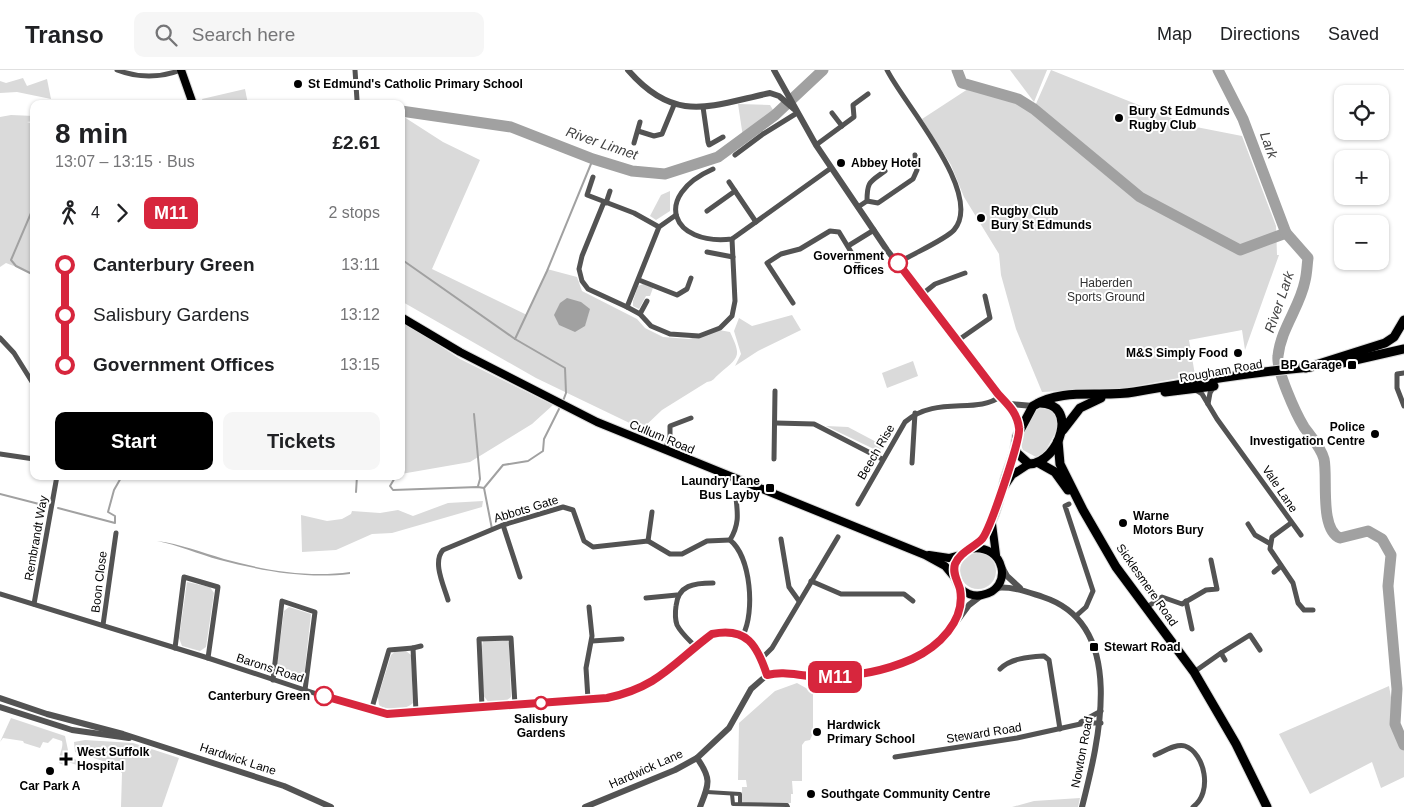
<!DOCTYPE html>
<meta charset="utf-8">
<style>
:root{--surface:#fff;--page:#f6f6f6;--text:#202124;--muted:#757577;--line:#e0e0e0;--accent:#000}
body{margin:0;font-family:Helvetica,sans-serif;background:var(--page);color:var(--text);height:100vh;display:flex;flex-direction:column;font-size:19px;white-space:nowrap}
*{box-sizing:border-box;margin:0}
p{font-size:16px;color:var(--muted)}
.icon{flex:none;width:28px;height:28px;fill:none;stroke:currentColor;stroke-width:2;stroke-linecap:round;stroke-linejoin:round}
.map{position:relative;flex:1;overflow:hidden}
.details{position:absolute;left:30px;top:30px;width:375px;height:380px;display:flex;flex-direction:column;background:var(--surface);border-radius:10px;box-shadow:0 1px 4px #0004}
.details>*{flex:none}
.badge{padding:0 10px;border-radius:8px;font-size:18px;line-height:32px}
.buttons{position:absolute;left:1334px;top:15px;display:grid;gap:10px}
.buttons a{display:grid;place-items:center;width:55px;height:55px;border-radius:10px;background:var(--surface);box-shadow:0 1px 4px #0004;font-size:25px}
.map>.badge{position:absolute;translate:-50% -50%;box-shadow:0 0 0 2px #fff}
.legs{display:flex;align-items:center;gap:8px;height:55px;padding:0 25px;font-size:16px}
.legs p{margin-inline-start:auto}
.headline{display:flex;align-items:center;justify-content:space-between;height:85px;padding:0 25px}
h1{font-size:28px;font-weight:600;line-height:38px}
.action{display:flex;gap:10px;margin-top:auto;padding:10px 25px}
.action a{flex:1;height:58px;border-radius:10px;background:var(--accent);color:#fff;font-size:20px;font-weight:600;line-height:58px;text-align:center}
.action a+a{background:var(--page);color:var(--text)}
ul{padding:0 25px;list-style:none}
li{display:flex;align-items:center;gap:18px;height:50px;font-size:19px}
li i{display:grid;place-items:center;width:8px;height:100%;margin:0 6px;background:currentColor}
li i::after{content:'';width:12px;height:12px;margin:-6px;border:4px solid;border-radius:50%;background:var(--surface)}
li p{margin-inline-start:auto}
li:first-child i{background:linear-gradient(#0000 50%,currentColor 0)}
li:last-child i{background:linear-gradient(currentColor 50%,#0000 0)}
header{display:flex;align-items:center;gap:30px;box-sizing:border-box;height:70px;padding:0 25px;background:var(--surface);border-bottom:1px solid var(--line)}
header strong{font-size:24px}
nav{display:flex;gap:28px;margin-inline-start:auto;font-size:18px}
.search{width:350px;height:45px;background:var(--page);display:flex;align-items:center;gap:12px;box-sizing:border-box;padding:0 18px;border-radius:10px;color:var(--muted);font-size:19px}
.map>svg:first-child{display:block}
.green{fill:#dadada}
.water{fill:#a1a1a1}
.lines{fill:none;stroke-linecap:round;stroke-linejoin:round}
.stream{stroke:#a1a1a1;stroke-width:2}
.river{stroke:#a1a1a1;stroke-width:11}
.primary-casing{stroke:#dbdbdb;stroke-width:10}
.trunk-casing{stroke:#dbdbdb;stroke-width:11}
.pedestrian{stroke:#535353;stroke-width:4}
.minor{stroke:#535353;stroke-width:5}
.tertiary{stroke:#535353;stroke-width:6}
.primary{stroke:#000;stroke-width:8}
.trunk{stroke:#000;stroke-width:9}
.line-1-casing{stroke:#fff;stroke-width:11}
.line-1{stroke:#d7263d;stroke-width:8}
.poi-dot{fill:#000;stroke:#fff;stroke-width:2}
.stop-1-dot{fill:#fff;stroke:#d7263d;stroke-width:2.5}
.labels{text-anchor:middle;stroke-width:4;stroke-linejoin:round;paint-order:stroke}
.poi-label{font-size:12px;font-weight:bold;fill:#000;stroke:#fff;text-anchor:start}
.stop-label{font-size:12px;font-weight:bold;fill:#000;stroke:#fff;text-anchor:end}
.park-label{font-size:12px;fill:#313131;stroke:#fff}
.street-label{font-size:12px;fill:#000;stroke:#fff}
.water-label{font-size:14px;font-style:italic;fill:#424242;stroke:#fff}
</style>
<header>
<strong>Transo</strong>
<div class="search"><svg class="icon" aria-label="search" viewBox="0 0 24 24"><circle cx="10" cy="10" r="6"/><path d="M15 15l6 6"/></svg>Search here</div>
<nav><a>Map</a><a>Directions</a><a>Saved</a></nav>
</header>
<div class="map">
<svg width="1404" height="737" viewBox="0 0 1404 737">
<rect width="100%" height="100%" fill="#fff"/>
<!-- green -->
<g class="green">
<polygon points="1010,0 1047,0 1034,32"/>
<polygon points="1051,0 1191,56 1242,66 1276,156 1277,185 1279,185 1245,280 1242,260 1189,270 1195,305 1126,318 1042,322 1016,259 1001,205 999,184 964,127 951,95 922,49 971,17 1018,31 1075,73 1077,71 1035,36"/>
<polygon points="23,8 27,16 47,9 51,29 17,22 0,23 0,11 6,13"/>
<polygon points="245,19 248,34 204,34 202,29"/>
<polygon points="738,34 770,35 775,43 743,67"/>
<polygon points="11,45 34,46 34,51 27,52 34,54 34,204 6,193 0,197 0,47"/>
<path d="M401,45L443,72L480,90L432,199L527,245L547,199L577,207L582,221L637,249L645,258L663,267L689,269L719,260L730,262C742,287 739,287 719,304C714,308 714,311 707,312L662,340L642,359L536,308L401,231Z"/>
<polygon points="670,121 670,141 656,150 650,146 661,125"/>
<polygon points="643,214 653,218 650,226 646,226 639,239 633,236 633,231 638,216"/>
<polygon points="792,245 801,260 758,281 735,296 741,284 734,261 739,248 752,256"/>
<polygon points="401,250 460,289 553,335 532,354 470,392 401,404"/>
<polygon points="913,291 918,306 887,318 882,303"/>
<path d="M1041,337L1054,340L1060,354L1045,382L1036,387L1023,380C1016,368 1031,344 1041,337Z"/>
<polygon points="826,356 848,357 882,375 880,382"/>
<polygon points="483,431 482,437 392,463 372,464 336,480 302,482 301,445 327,451 342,449 351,444 352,441 380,443 398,440 413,446 448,433"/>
<circle cx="978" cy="501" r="18"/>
<polygon points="187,512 210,517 214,523 206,577 200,581 182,576 179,568"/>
<polygon points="289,537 311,544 304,607 300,612 281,607 276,602 284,541"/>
<polygon points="507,570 509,573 511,627 506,631 489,633 483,625 482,576 483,571"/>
<path d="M396,581H406L411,585L413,633C407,640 386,641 379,635L378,627L391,585Z"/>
<polygon points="797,613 813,622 813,659 815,659 810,670 805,671 802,675 802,711 792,711 793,724 791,724 791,733 742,733 742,717 747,717 746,710 738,710 739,653 775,621"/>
<polygon points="1389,616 1397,661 1404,681 1404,707 1381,718 1372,692 1310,724 1279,664"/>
<path d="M11,648L65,666L69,685L82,694L80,696L68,692L66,696L59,693C58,685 64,678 62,671L53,668L48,673L43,672L40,678L24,673L23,671L3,668L0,672Z"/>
<polygon points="85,670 133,673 179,688 162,737 121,737 122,703 112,694 75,682 74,672"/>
<polygon points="1080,728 1078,737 1012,737 1034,731"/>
</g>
<!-- water -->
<g class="water">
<polygon points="567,228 581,232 590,239 585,256 575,262 559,255 554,245 560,233"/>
<path d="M157,471C180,474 201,482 224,489C264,500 308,508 350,502V504C306,509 262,501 220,490C198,484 178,475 157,471Z"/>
</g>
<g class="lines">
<!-- stream -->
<g class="stream">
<polyline points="34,136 11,190 16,196 34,205"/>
<polyline points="401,189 515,269 565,298 566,323 563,331"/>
<polyline points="515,269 547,201 593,89"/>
<polyline points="401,327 403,386 401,393"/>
<polyline points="474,344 480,409 478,416"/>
<polyline points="396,406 390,416 393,420 478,417 484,418 503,395 528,391 543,381 544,369 561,335"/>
<polyline points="484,418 492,459"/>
<polyline points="356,422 357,406"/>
<polyline points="0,424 43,435"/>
<polyline points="58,438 115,453 115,446 108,442 114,420 122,406"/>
</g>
<!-- river -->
<g class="river">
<path d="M957,0L962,13L1018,29L1034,39L1140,127L1240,180L1286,163L1308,188C1307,195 1307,203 1305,211C1300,237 1281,258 1278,286C1276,300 1296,344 1304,357C1311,367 1321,377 1324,389C1328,407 1319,459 1340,468L1368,461L1382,469L1391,485L1388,516L1397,619L1395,654L1404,675"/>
<polyline points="1218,0 1243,49 1286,163"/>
<polyline points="401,41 511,57 593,89 632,101 665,104 718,87 775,45 823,0"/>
</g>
<defs>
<g id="primary">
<polyline points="181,0 193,34"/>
<polyline points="401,247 460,282 597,352 925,485 945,496 955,508"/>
<polyline points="1004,417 1012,405 1029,394"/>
<polyline points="992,454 996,485"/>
<path d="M969,479C1006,472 1014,520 982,525C974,527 967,524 961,519C956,514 955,508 954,501C954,483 973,480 983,468C986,464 990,456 992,451C998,439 1001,424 1004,411C1007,400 1012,389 1015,378"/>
<polyline points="929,485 949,488 960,485"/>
</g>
<g id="trunk">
<polyline points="1333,292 1342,293 1404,279"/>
<polyline points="1306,298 1385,273 1394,267 1404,250"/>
<polyline points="1165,322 1214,316"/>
<path d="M1038,333C1080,331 1060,393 1029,394L1017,383L1015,378L1017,366L1033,336C1062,317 1102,328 1134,322C1193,312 1252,302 1311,297"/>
<polyline points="1063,360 1080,338 1101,328"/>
<polyline points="1058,371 1060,394 1083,440 1116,497 1194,602 1236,674 1267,737"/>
<polyline points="1039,393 1055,402 1068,420"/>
</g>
</defs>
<!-- primary casing -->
<use href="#primary" class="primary-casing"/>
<!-- trunk casing -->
<use href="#trunk" class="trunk-casing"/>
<!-- pedestrian -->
<g class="pedestrian">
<polyline points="707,722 740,724 740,734"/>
<polyline points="732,724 733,734 787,735 788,737"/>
</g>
<!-- minor -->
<g class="minor">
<path d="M117,0C138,8 160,8 181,0"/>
<polyline points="355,0 357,30"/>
<path d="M887,0C903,33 985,124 954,160C945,170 912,184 898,193"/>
<polyline points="703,37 708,72 709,75 723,67"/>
<polyline points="832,43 842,56"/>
<polyline points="638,61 654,66 662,64 674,35"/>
<polyline points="634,73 640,52"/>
<polyline points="816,75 854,47 853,35 868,24"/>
<polyline points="735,85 763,64 797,43"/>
<path d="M713,99C652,126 671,176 732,169L831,98"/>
<polyline points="593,107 587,125 634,143 659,157"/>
<polyline points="729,112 756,152"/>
<polyline points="867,131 878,133 913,109 917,100 915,85"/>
<polyline points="604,132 582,186 579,199 582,211 588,219 627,237 640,244 651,256 670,264 699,266 720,258 732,246 735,231 732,169"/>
<polyline points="606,133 610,121"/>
<path d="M858,137L867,131C867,111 870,112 885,101"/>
<polyline points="707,141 735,121"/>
<polyline points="848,176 874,160"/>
<polyline points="707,182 733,187"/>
<polyline points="639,210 677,225 687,219 691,208"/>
<polyline points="921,225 935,214 965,203"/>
<polyline points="793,233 767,193 781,184 800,179 830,161 839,162 859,195"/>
<polyline points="627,237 659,157 676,145"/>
<polyline points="640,244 647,231"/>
<polyline points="0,268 14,283 34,315"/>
<polyline points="957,271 990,248 985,226"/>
<polyline points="1404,303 1397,304 1397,318 1404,336"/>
<polyline points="1194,319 1202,324 1217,349 1301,465"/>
<polyline points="1208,334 1210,323 1214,316"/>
<polyline points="776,353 814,354 882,389"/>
<polyline points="665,380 670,366 670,356 691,348"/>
<polyline points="0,384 34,389"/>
<polyline points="774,389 775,321"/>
<polyline points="912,393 915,343"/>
<path d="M736,428C738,445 739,455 730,470C751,487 755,542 743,565"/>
<path d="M858,434L905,352C936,325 977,345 1001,326"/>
<polyline points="1069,434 1065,436 1093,521 1086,537 1076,546"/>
<polyline points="1291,453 1272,467 1270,479 1293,513 1298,533 1304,540 1313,540"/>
<polyline points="1248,454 1255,465 1269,473"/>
<polyline points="503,455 520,507"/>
<polyline points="781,469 789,517 799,531"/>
<polyline points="648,471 652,442"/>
<polyline points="1274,502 1281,496"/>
<polyline points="811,511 841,524 904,524 913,531"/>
<path d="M0,524L208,588L350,635L387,644L588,629L625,624L655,611L712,564C747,557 757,575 767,605"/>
<polyline points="646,528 677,525"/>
<path d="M448,530C444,516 432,492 443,480L503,455L563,437L573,440L584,471L593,477L648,471L670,484H682L707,471L730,470"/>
<polyline points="1186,531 1192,559"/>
<polyline points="34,534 57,406"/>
<polyline points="1147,537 1162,527 1182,534 1206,520 1217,519 1211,490"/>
<polyline points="103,555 116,463"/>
<polyline points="592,571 622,569"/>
<path d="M695,576C689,570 681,563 677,555C675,549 675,543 676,536C678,515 694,513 713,513"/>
<polyline points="175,578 184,507 218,517 208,588"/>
<polyline points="413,578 421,576"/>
<polyline points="1221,583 1250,565 1260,580"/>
<polyline points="761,589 772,578 838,467"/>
<path d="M1000,599C1011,588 1029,587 1044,586L1049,590L1060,659"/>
<polyline points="1194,602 1221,583 1225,590"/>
<polyline points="273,610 282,531 315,542 305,620"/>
<polyline points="588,629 586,598 592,566 589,537"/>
<polyline points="482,637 479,569 511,568 515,635"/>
<polyline points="371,641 389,580 413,578 416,642"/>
<polyline points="1081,652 1101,641"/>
<path d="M1155,685C1163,682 1176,673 1185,676C1205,683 1213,723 1193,737"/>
<polyline points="895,687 1017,668 1085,653 1101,653"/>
</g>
<!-- tertiary -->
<g class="tertiary">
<path d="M628,0C675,54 709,36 770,23L779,26L794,39"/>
<polyline points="774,0 816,75 887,180 998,324 1010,334 1020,361"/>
<polyline points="1010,334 1033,336"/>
<polyline points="1002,497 1007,506 1020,518"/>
<path d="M995,518C1013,516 1027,522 1043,527C1129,555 1098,674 1082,737"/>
<polyline points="958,547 961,532 960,517"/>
<polyline points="0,628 47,644 123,664 284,716 331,737"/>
<polyline points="0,637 72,660 129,668"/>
<path d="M697,688C712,709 709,714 700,737"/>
<polyline points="585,737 675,700 697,688 729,658 751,619 767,605 791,603 835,607 862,605 912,589 933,575 952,558 969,535 982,525"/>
</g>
<!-- primary -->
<use href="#primary" class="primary"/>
<!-- trunk -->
<use href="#trunk" class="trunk"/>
</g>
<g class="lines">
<defs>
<path id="line-1" d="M324,626L387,644L607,628C659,617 673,593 712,564C747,557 757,575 767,605C783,601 796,605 812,606C846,608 880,603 912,589C938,577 966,551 960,519C958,511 952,504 955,494C960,482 973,478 982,469C990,460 1021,368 1019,358C1017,342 1008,335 998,324L898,193"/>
</defs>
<!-- line-1 casing -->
<use href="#line-1" class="line-1-casing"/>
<!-- line-1 -->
<use href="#line-1" class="line-1"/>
</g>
<!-- markers -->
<g class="poi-dot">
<circle cx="298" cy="14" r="5"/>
<circle cx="1119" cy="48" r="5"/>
<circle cx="841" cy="93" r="5"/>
<circle cx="981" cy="148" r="5"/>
<circle cx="1238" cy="283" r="5"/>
<rect x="1347" y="290" width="10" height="10" rx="2.5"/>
<circle cx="1375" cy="364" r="5"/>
<rect x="765" y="413" width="10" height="10" rx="2.5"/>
<circle cx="1123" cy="453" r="5"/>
<rect x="1089" y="572" width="10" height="10" rx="2.5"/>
<circle cx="817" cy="662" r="5"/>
<path d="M63.5 681.5h5v5h5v5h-5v5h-5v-5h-5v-5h5z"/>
<circle cx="50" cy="701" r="5"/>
<circle cx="811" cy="724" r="5"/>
</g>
<g class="stop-1-dot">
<circle cx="898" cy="193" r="9"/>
<circle cx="324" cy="626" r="9"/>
<circle cx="541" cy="633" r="6"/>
</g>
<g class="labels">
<!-- poi labels -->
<g class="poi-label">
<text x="308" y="18">St Edmund's Catholic Primary School</text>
<text x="1129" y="45">Bury St Edmunds<tspan x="1129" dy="14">Rugby Club</tspan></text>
<text x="851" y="97">Abbey Hotel</text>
<text x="991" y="145">Rugby Club<tspan x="991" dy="14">Bury St Edmunds</tspan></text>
<text x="1228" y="287" text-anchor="end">M&amp;S Simply Food</text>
<text x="1342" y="299" text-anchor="end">BP Garage</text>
<text x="1365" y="361" text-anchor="end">Police<tspan x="1365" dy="14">Investigation Centre</tspan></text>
<text x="760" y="415" text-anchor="end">Laundry Lane<tspan x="760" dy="14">Bus Layby</tspan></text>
<text x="1133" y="450">Warne<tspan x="1133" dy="14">Motors Bury</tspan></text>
<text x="1104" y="581">Stewart Road</text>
<text x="827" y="659">Hardwick<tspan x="827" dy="14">Primary School</tspan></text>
<text x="77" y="686">West Suffolk<tspan x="77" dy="14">Hospital</tspan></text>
<text x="50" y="720" text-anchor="middle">Car Park A</text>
<text x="821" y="728">Southgate Community Centre</text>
</g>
<!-- stop labels -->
<g class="stop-label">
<text x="884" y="190">Government<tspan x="884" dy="14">Offices</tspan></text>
<text x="310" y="630">Canterbury Green</text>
<text x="541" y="653" text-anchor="middle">Salisbury<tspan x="541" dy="14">Gardens</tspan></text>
</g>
<!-- park labels -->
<g class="park-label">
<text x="1106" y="217">Haberden<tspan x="1106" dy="14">Sports Ground</tspan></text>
</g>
<!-- street labels -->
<g class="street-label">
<text transform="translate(1221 301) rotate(-10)" y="4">Rougham Road</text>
<text transform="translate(662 367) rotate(23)" y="4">Cullum Road</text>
<text transform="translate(876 382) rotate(-60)" y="4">Beech Rise</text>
<text transform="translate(1280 419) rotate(56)" y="4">Vale Lane</text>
<text transform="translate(526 439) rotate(-17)" y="4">Abbots Gate</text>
<text transform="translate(36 468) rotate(-80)" y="4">Rembrandt Way</text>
<text transform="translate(99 512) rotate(-83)" y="4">Boon Close</text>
<text transform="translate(1147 515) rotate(55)" y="4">Sicklesmere Road</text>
<text transform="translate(270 598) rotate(18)" y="4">Barons Road</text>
<text transform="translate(984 663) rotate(-9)" y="4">Steward Road</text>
<text transform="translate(1082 682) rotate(-79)" y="4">Nowton Road</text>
<text transform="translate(238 689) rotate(18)" y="4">Hardwick Lane</text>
<text transform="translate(646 699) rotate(-24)" y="4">Hardwick Lane</text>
</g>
<!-- water labels -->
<g class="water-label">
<text transform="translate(602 73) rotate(19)" y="5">River Linnet</text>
<text transform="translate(1269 75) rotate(70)" y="5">Lark</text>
<text transform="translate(1279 232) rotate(-71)" y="5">River Lark</text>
</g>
</g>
</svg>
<div class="buttons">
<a><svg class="icon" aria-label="locate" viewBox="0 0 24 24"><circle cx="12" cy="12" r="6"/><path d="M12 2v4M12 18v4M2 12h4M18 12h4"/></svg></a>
<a>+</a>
<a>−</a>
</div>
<b class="badge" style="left:835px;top:607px;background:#d7263d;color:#fff">M11</b>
<section class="details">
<div class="headline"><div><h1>8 min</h1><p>13:07 – 13:15 · Bus</p></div><b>£2.61</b></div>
<div class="legs"><svg class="icon" aria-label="walk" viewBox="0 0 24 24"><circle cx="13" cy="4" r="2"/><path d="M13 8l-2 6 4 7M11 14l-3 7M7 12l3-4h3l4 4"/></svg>4<svg class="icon" aria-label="forward" viewBox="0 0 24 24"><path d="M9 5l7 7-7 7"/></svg><b class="badge" style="background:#d7263d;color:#fff">M11</b><p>2 stops</p></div>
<ul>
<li><i style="color:#d7263d"></i><b>Canterbury Green</b><p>13:11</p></li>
<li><i style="color:#d7263d"></i><span>Salisbury Gardens</span><p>13:12</p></li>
<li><i style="color:#d7263d"></i><b>Government Offices</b><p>13:15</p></li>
</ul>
<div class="action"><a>Start</a><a>Tickets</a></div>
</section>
</div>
